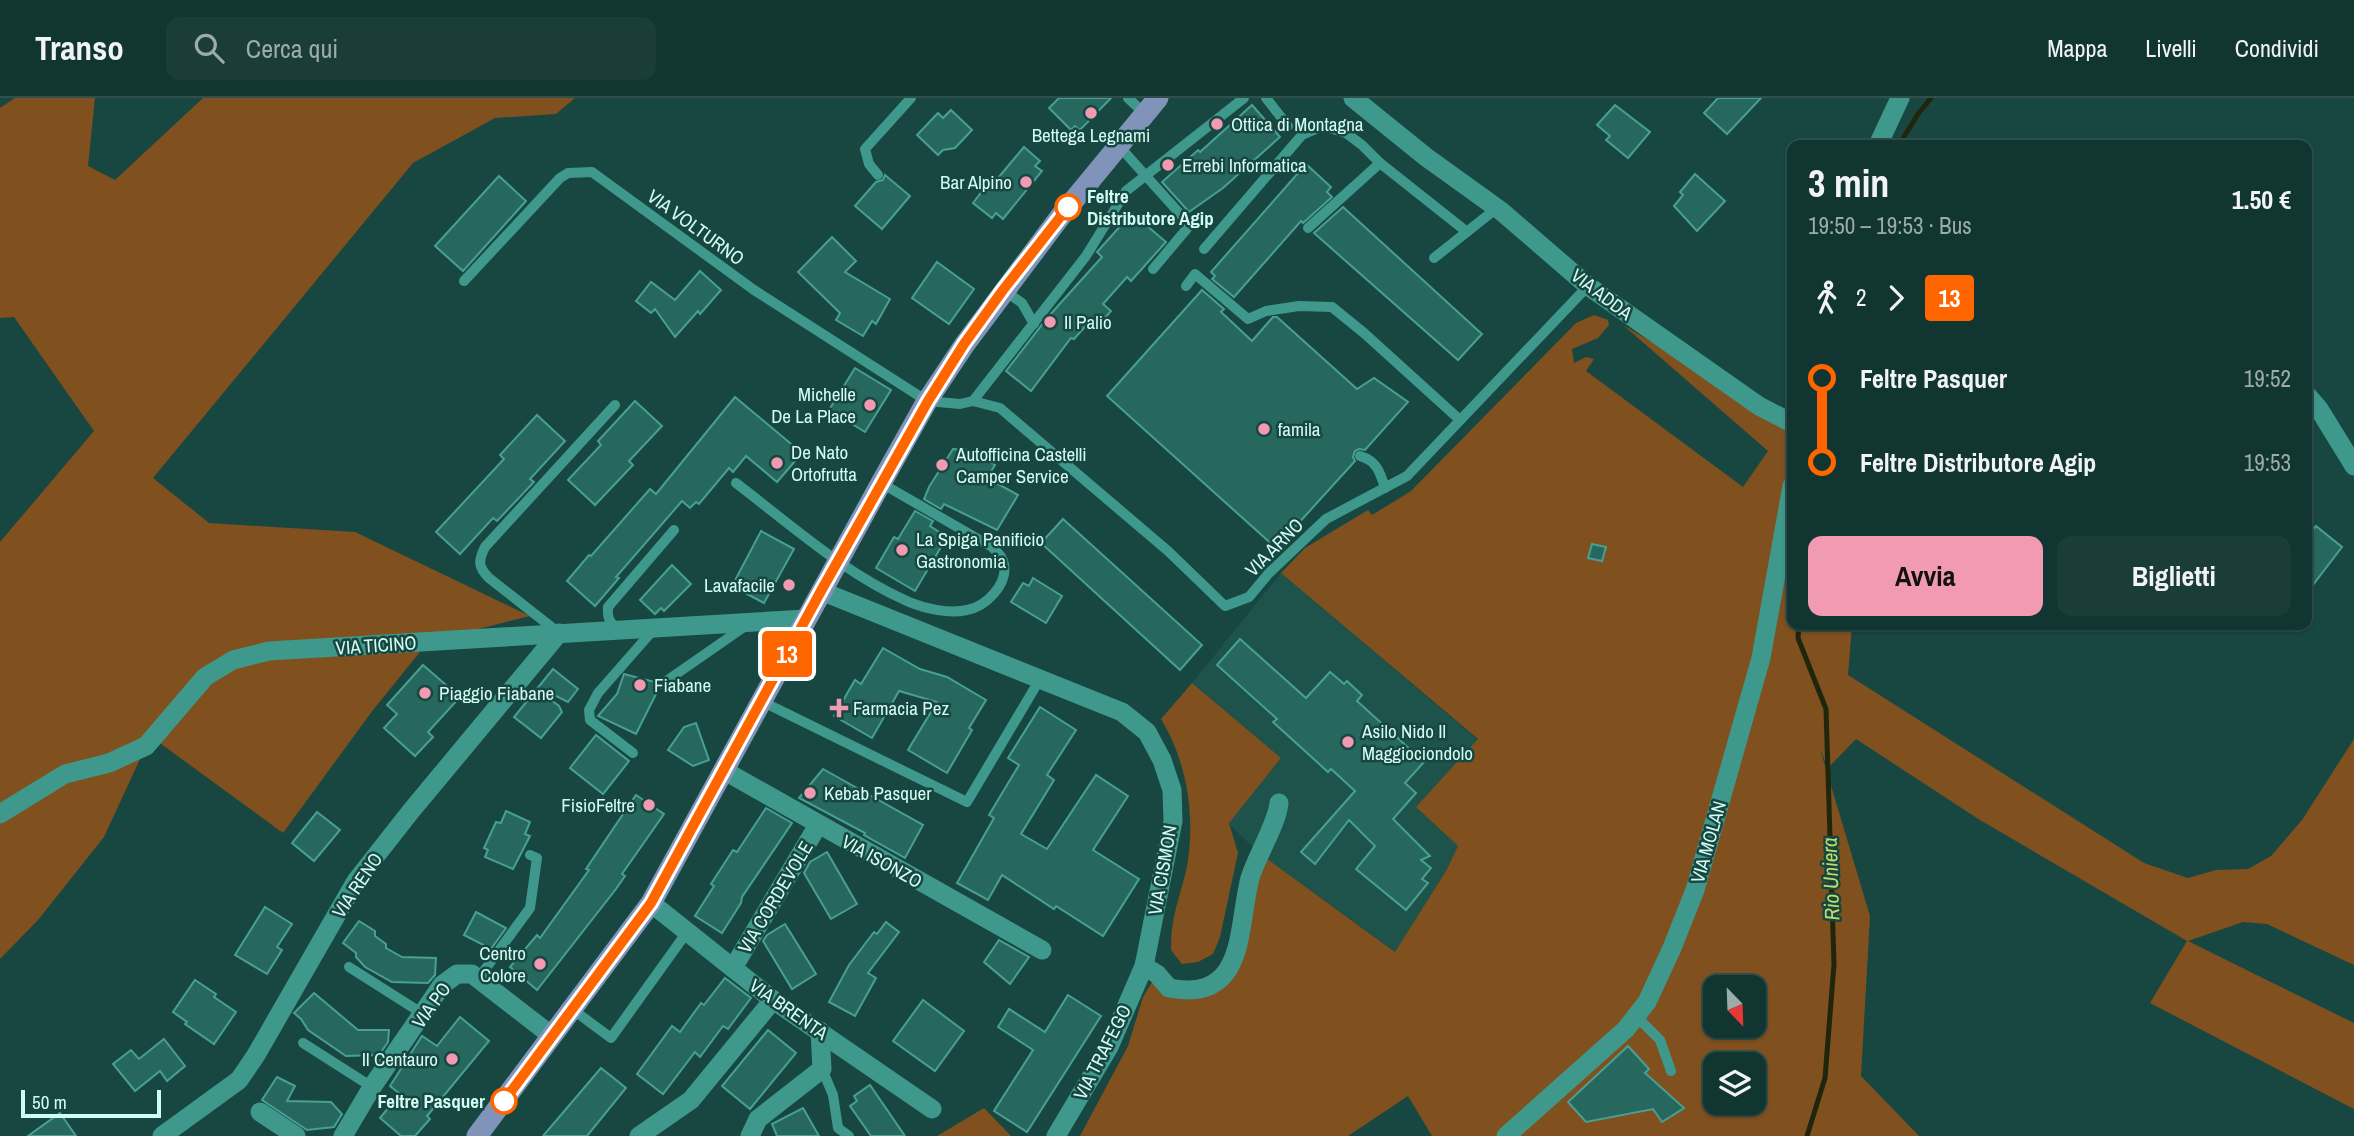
<!DOCTYPE html>
<html lang="it">
<meta charset="utf-8">
<style>
:root{--surface:#113530;--page:#1a3d38;--text:#f1f3f6;--muted:#9cabab;--line:#30504c;--accent:#f19ab2}
body{margin:0;font-family:"Archivo Narrow",sans-serif;background:var(--page);color:var(--text);height:100vh;display:flex;flex-direction:column;font-size:26px;white-space:nowrap}
*{box-sizing:border-box;margin:0}
p{font-size:23px;color:var(--muted)}
.icon{flex:none;width:38px;height:38px;fill:none;stroke:currentColor;stroke-width:2;stroke-linecap:round;stroke-linejoin:round}
.map{position:relative;flex:1;overflow:hidden}
.panel{position:absolute;left:1787px;top:42px;width:525px;height:490px;display:flex;flex-direction:column;background:var(--surface);border-radius:14px;box-shadow:0 2px 5px #0004,0 0 0 2px var(--line)}
.panel>*{flex:none}
.badge{padding:0 14px;border-radius:5px;font-size:24px;line-height:46px}
.needle{width:46px;rotate:157deg}
.buttons{position:absolute;left:1703px;top:877px;display:grid;gap:14px}
.buttons a{display:grid;place-items:center;width:63px;height:63px;border-radius:14px;background:var(--surface);box-shadow:0 2px 5px #0004,0 0 0 2px var(--line);font-size:35px}
.scale{position:absolute;left:21px;bottom:18px;width:140px;box-sizing:border-box;padding-left:7px;border:4px solid #d2fcf3;border-top:0;font-size:19px;line-height:24px;white-space:nowrap;color:#d2fcf3;-webkit-text-stroke:5px #174740;paint-order:stroke}
.map>.badge{position:absolute;translate:-50% -50%;box-shadow:0 0 0 4px #fff}
.legs{display:flex;align-items:center;gap:10px;height:77px;padding:0 21px;font-size:23px}
.legs p{margin-inline-start:auto}
.head{display:flex;align-items:center;justify-content:space-between;height:119px;padding:0 21px}
h1{font-size:38px;font-weight:700;line-height:52px}
.primary-button{display:flex;gap:14px;margin-top:auto;padding:14px 21px}
.primary-button a{flex:1;height:80px;border-radius:14px;background:var(--accent);color:#111;font-size:28px;font-weight:700;line-height:80px;text-align:center}
.primary-button a+a{background:var(--page);color:var(--text)}
ul{padding:0 21px;list-style:none}
li{display:flex;align-items:center;gap:24px;height:84px;font-size:26px}
li i{display:grid;place-items:center;width:10px;height:100%;margin:0 9px;background:currentColor}
li i::after{content:'';width:18px;height:18px;margin:-9px;border:5px solid;border-radius:50%;background:var(--surface)}
li p{margin-inline-start:auto}
li:first-child i{background:linear-gradient(#0000 50%,currentColor 0)}
li:last-child i{background:linear-gradient(currentColor 50%,#0000 0)}
header{display:flex;align-items:center;gap:42px;box-sizing:border-box;height:98px;padding:0 35px;background:var(--surface);border-bottom:2px solid var(--line)}
header strong{font-size:33px}
nav{display:flex;gap:38px;margin-inline-start:auto;font-size:24px}
.search{width:490px;height:63px;background:var(--page);display:flex;align-items:center;gap:18px;box-sizing:border-box;padding:0 24px;border-radius:14px;color:var(--muted);font-size:26px}
.map>svg:first-child{display:block}
.built{fill:#1d534b}
.green{fill:#81501f;fill-rule:evenodd}
.lines{fill:none;stroke-linecap:round;stroke-linejoin:round}
.stream{stroke:#1f260c;stroke-width:5}
.building{fill:#27685e;stroke:#47a093;stroke-width:2}
.lane{stroke:#3e988b;stroke-width:10}
.street{stroke:#3e988b;stroke-width:19}
.primary{stroke:#8093b9;stroke-width:21}
.line-1-casing{stroke:#fff;stroke-width:16}
.line-1{stroke:#f60;stroke-width:10}
.poi-dot{fill:#f19ab2;stroke:#174740;stroke-width:2.5}
.stop-1-dot{fill:#fff;stroke:#f60;stroke-width:3.5}
.labels{text-anchor:middle;stroke-width:5;stroke-linejoin:round;paint-order:stroke}
.poi-label{font-size:19px;fill:#d2fcf3;stroke:#174740;text-anchor:start}
.stop-label{font-size:19px;font-weight:bold;fill:#d2fcf3;stroke:#174740;text-anchor:start}
.street-label{font-size:19px;fill:#d2fcf3;stroke:#174740}
.water-label{font-size:21px;font-style:italic;fill:#bfdd6c;stroke:#174740}
</style>
<header>
<strong>Transo</strong>
<div class="search"><svg class="icon" aria-label="search" viewBox="0 0 24 24"><circle cx="10" cy="10" r="6"/><path d="M15 15l6 6"/></svg>Cerca qui</div>
<nav><a>Mappa</a><a>Livelli</a><a>Condividi</a></nav>
</header>
<div class="map">
<svg width="2354" height="1038" viewBox="0 0 2354 1038">
<rect width="100%" height="100%" fill="#174740"/>
<!-- built -->
<polygon class="built" points="1281,475 1478,642 1416,709 1458,748 1446,773 1396,854 1259,755 1228,725 1281,660 1192,585"/>
<!-- green -->
<g class="green">
<polygon points="15,0 95,0 88,68 115,82 203,0 575,0 556,16 495,20 413,65 153,380 209,425 355,434 530,518 428,544 373,612 283,735 153,640 146,648 104,739 38,822 0,861 0,444 94,333 14,219 0,220 0,10"/>
<path d="M1594,217L1608,222L1609,227L1598,240L1572,251L1574,265L1586,259L1594,261L1586,273L1743,389L1768,353L1623,227L1759,308L1792,325V527H1852L1848,577L2144,765L2188,780L2216,772L2248,771L2271,758L2302,722L2354,641V867L2267,826L2243,824L2188,843L2354,925V1011L2150,905L2187,843L1980,722L1856,641L1828,670L1820,651L1870,818L1861,978L1919,1038H1432L1408,998L1348,1038H1080L1128,948L1143,899L1157,876L1169,890L1221,880L1259,755L1395,854L1446,773L1458,748L1416,709L1478,641L1281,475L1305,450L1368,412L1372,417L1411,393L1576,225ZM1715,889H1754V928H1715ZM1715,966H1754V1004H1715Z"/>
<path d="M1192,585L1281,660L1229,725L1238,755L1220,839L1213,856L1198,864L1182,866L1171,852C1171,844 1171,834 1173,825C1176,804 1185,783 1188,762C1195,714 1186,662 1161,621Z"/>
<polygon points="984,1010 1011,1038 937,1038"/>
</g>
<g class="lines">
<!-- stream -->
<g class="stream">
<polyline points="1899,47 1918,16 1931,0"/>
<polyline points="1799,527 1798,540 1826,611 1834,866 1825,980 1807,1038"/>
</g>
</g>
<!-- building -->
<g class="building">
<polygon points="1059,0 1111,0 1080,32 1075,28 1071,32 1049,10"/>
<polygon points="1718,0 1761,0 1727,36 1704,15"/>
<polygon points="1252,7 1280,39 1223,90 1189,114 1162,84 1198,52 1200,54"/>
<polygon points="1615,7 1650,34 1628,60 1606,42 1610,38 1597,27"/>
<polygon points="951,12 972,32 955,50 943,52 938,57 917,37 938,15 943,20"/>
<polygon points="1024,49 1040,63 1035,68 1042,73 1003,121 996,115 992,120 973,105 990,83 993,86"/>
<polygon points="1306,66 1331,89 1327,94 1332,99 1303,125 1301,123 1234,199 1212,181 1215,178 1211,174"/>
<polygon points="1695,76 1725,103 1697,133 1674,108 1683,97 1680,94"/>
<polygon points="885,77 910,98 882,131 855,108 876,84 883,82"/>
<polygon points="499,78 526,103 463,173 435,148"/>
<polygon points="1343,109 1482,236 1458,262 1314,135"/>
<polygon points="1132,115 1166,144 1131,183 1127,179 1103,206 1111,213 1098,228 1091,222 1074,241 1071,240 1031,293 1006,273 1048,219 1102,159 1097,154"/>
<polygon points="832,139 856,163 845,174 890,201 876,226 872,223 863,238 836,222 840,215 798,174"/>
<polygon points="937,164 974,191 949,226 912,200"/>
<polygon points="700,173 721,192 700,216 698,213 675,239 655,211 651,215 636,203 651,184 675,202"/>
<polygon points="1202,192 1224,211 1221,214 1252,243 1273,219 1277,219 1357,291 1374,280 1408,304 1365,352 1359,351 1355,353 1353,359 1355,363 1276,450 1107,298"/>
<polygon points="855,270 891,292 865,334 829,312"/>
<polygon points="735,299 802,355 777,384 746,358 733,374 729,370 699,406 696,404 690,410 682,403 616,479 619,480 595,508 567,483 589,457 591,458 650,391 656,396"/>
<polygon points="635,303 662,328 629,363 633,367 595,407 568,382 601,347 598,343"/>
<polygon points="537,317 565,343 530,381 534,384 497,423 493,420 460,456 436,434 504,361 500,357"/>
<polygon points="953,351 969,352 995,367 987,380 1018,397 997,432 944,406 941,411 924,401 929,389"/>
<polygon points="915,413 933,423 930,428 947,439 915,493 876,470 894,439 898,441"/>
<polygon points="1063,421 1202,547 1180,572 1041,445"/>
<polygon points="2316,428 2342,449 2306,496 2306,440"/>
<polygon points="761,433 794,451 764,505 732,488"/>
<polygon points="1592,446 1606,449 1602,463 1588,460"/>
<polygon points="672,467 691,486 664,513 661,510 655,516 640,502"/>
<polygon points="1033,480 1062,498 1046,525 1011,504 1023,485 1029,488"/>
<polygon points="1240,541 1306,600 1330,574 1344,586 1347,583 1362,597 1357,603 1424,664 1405,685 1416,695 1393,721 1430,758 1421,762 1431,770 1422,781 1428,785 1406,812 1356,771 1375,748 1349,722 1315,766 1301,754 1355,693 1331,671 1328,674 1273,624 1277,621 1217,567"/>
<polygon points="883,550 920,571 947,579 986,602 969,630 972,632 947,675 908,652 937,604 899,593 872,640 834,618 855,582 861,586"/>
<polygon points="423,567 460,599 428,634 433,639 415,658 384,630 397,616 387,607"/>
<polygon points="553,571 578,591 568,604 554,597 551,602 559,608 562,614 541,640 514,619"/>
<polygon points="624,576 655,584 658,592 636,636 598,618 617,596"/>
<polygon points="1040,609 1076,632 1047,677 1054,682 1021,736 1047,751 1096,677 1128,698 1093,752 1139,781 1103,838 1056,808 1054,811 1002,777 988,802 957,785 994,720 989,717 1019,667 1008,660"/>
<polygon points="696,625 709,662 693,668 668,652 684,629"/>
<polygon points="596,637 629,663 603,696 570,670"/>
<polygon points="823,671 923,727 905,760 864,737 865,735 799,700"/>
<polygon points="636,697 664,716 622,776 625,778 616,791 537,892 510,869 537,837 540,840 589,772 586,771"/>
<polygon points="766,710 792,725 742,799 741,805 722,835 695,818 714,788 711,786 733,752 737,754"/>
<polygon points="506,713 530,724 525,736 530,738 513,771 485,759 488,752 484,750 496,724 501,725"/>
<polygon points="317,714 340,732 314,763 292,745"/>
<polygon points="827,754 857,806 831,821 804,775 810,764"/>
<polygon points="265,809 292,826 277,849 282,852 267,876 235,857"/>
<polygon points="476,814 506,830 491,851 464,837"/>
<polygon points="359,823 375,833 375,838 386,846 386,850 402,859 436,860 435,877 428,885 392,884 365,869 356,859 356,855 343,845"/>
<polygon points="886,824 899,834 868,875 876,880 855,918 829,904 849,867 874,834 877,836"/>
<polygon points="785,826 816,876 792,891 763,843 767,837"/>
<polygon points="999,842 1029,859 1010,886 984,864"/>
<polygon points="725,880 751,900 728,931 723,928 700,959 695,954 663,996 637,976 672,928 680,934 701,905 704,907"/>
<polygon points="195,882 216,896 214,899 236,914 214,946 185,926 187,924 173,914"/>
<polygon points="314,895 358,932 389,932 388,944 379,957 346,958 308,932 301,921 294,915"/>
<polygon points="1068,897 1101,918 1027,1034 994,1013 1033,952 998,929 1009,911 1045,934"/>
<polygon points="923,902 964,933 935,973 893,943"/>
<polygon points="460,919 489,943 427,1018 430,1021 415,1038 401,1038 380,1020 400,996 390,988 422,938 437,948"/>
<polygon points="768,932 796,955 750,1011 722,988"/>
<polygon points="164,941 185,968 167,983 160,973 135,993 113,966 131,952 139,961"/>
<polygon points="1628,948 1649,971 1645,975 1684,1010 1662,1024 1653,1011 1586,1024 1568,1004"/>
<polygon points="601,970 626,990 587,1038 543,1038"/>
<polygon points="277,979 295,988 287,1003 331,1004 342,1016 334,1029 307,1032 262,1002"/>
<polygon points="870,987 905,1038 871,1038 850,1008 857,1003 854,998"/>
<polygon points="803,1010 819,1038 777,1038 772,1026"/>
<polygon points="60,1015 76,1038 28,1038"/>
</g>
<g class="lines">
<!-- lane -->
<g class="lane">
<polyline points="1128,0 1145,16"/>
<polyline points="1266,0 1288,28"/>
<polyline points="1119,48 1190,127 1153,171"/>
<polyline points="878,77 869,66 865,51 911,0"/>
<polyline points="1308,130 1380,65"/>
<polyline points="1204,151 1302,37 1323,28 1346,35 1362,47 1380,65 1467,134"/>
<polyline points="1434,160 1497,110"/>
<polyline points="464,183 560,80 568,75 592,74 754,192 927,303 960,306 973,303 1000,310 1168,453 1225,508 1249,499 1269,475 1326,421 1407,378 1588,188"/>
<polyline points="1186,188 1195,176 1248,221 1266,213 1299,208 1332,209 1364,235 1460,322"/>
<polyline points="1005,193 1022,205 1034,226"/>
<polyline points="973,303 1086,158 1126,93 1244,0"/>
<path d="M1360,358C1377,363 1380,374 1385,390"/>
<path d="M736,385C791,427 845,476 909,504C926,511 949,516 967,512C985,509 1008,487 1004,466C1003,459 997,454 992,449L881,385"/>
<path d="M619,532C610,525 607,521 608,509L674,432"/>
<path d="M559,535L489,480C478,469 478,463 485,449L615,307"/>
<polyline points="662,586 744,529"/>
<polyline points="761,603 967,704 1040,581"/>
<polyline points="633,655 590,622 589,612 598,595 655,530"/>
<polyline points="349,869 423,916"/>
<polyline points="478,881 530,810 537,760 530,757"/>
<polyline points="572,911 611,940 687,834"/>
<polyline points="1636,918 1660,942 1671,973"/>
<polyline points="303,945 372,989"/>
<polyline points="822,971 833,997 838,1030 849,1038"/>
</g>
<!-- street -->
<g class="street">
<polyline points="1353,0 1426,59 1501,113 1588,188 1759,308 1792,325"/>
<polyline points="1878,47 1900,0"/>
<polyline points="2306,296 2319,311 2354,368"/>
<polyline points="821,493 1122,614 1147,634 1162,662 1172,692 1173,723 1144,868 1109,949 1056,1038"/>
<polyline points="723,672 1042,852"/>
<polyline points="0,716 65,676 109,665 146,648 205,579 233,562 269,553 806,521"/>
<polyline points="651,805 773,902 932,1011"/>
<path d="M1144,868L1157,876L1169,890C1247,905 1237,830 1250,780C1257,757 1277,726 1279,705"/>
<polyline points="733,870 818,727"/>
<polyline points="260,1014 296,1038"/>
<polyline points="162,1038 239,982 256,957 356,783 411,713 559,535"/>
<polyline points="343,1038 372,989 442,887 457,876 472,876 552,938"/>
<polyline points="639,1038 691,1002 773,902"/>
<polyline points="750,1038 758,1021 822,971 820,933"/>
<polyline points="1506,1038 1626,931 1647,904 1672,850 1695,792 1761,560 1792,388"/>
</g>
<!-- primary -->
<polyline class="primary" points="477,1038 651,805 881,385 927,303 965,246 1060,119 1158,0"/>
</g>
<g class="lines">
<defs>
<polyline id="line-1" points="504,1003 651,805 821,493 928,303 964,246 1003,192 1068,109"/>
</defs>
<!-- line-1 casing -->
<use href="#line-1" class="line-1-casing"/>
<!-- line-1 -->
<use href="#line-1" class="line-1"/>
</g>
<!-- markers -->
<g class="poi-dot">
<circle cx="1091" cy="15" r="7"/>
<circle cx="1217" cy="26" r="7"/>
<circle cx="1168" cy="67" r="7"/>
<circle cx="1026" cy="84" r="7"/>
<circle cx="1050" cy="224" r="7"/>
<circle cx="870" cy="307" r="7"/>
<circle cx="1264" cy="331" r="7"/>
<circle cx="777" cy="365" r="7"/>
<circle cx="942" cy="367" r="7"/>
<circle cx="902" cy="452" r="7"/>
<circle cx="789" cy="487" r="7"/>
<circle cx="640" cy="587" r="7"/>
<circle cx="425" cy="595" r="7"/>
<path d="M835.5 599.5h7v7h7v7h-7v7h-7v-7h-7v-7h7z"/>
<circle cx="1348" cy="644" r="7"/>
<circle cx="810" cy="695" r="7"/>
<circle cx="649" cy="707" r="7"/>
<circle cx="540" cy="866" r="7"/>
<circle cx="452" cy="961" r="7"/>
</g>
<g class="stop-1-dot">
<circle cx="1068" cy="109" r="12"/>
<circle cx="504" cy="1003" r="12"/>
</g>
<g class="labels">
<!-- poi labels -->
<g class="poi-label">
<text x="1231" y="33">Ottica di Montagna</text>
<text x="1091" y="44" text-anchor="middle">Bettega Legnami</text>
<text x="1182" y="74">Errebi Informatica</text>
<text x="1012" y="91" text-anchor="end">Bar Alpino</text>
<text x="1064" y="231">Il Palio</text>
<text x="856" y="303" text-anchor="end">Michelle<tspan x="856" dy="22">De La Place</tspan></text>
<text x="1278" y="338">famila</text>
<text x="791" y="361">De Nato<tspan x="791" dy="22">Ortofrutta</tspan></text>
<text x="956" y="363">Autofficina Castelli<tspan x="956" dy="22">Camper Service</tspan></text>
<text x="916" y="448">La Spiga Panificio<tspan x="916" dy="22">Gastronomia</tspan></text>
<text x="775" y="494" text-anchor="end">Lavafacile</text>
<text x="654" y="594">Fiabane</text>
<text x="439" y="602">Piaggio Fiabane</text>
<text x="853" y="617">Farmacia Pez</text>
<text x="1362" y="640">Asilo Nido Il<tspan x="1362" dy="22">Maggiociondolo</tspan></text>
<text x="824" y="702">Kebab Pasquer</text>
<text x="635" y="714" text-anchor="end">FisioFeltre</text>
<text x="526" y="862" text-anchor="end">Centro<tspan x="526" dy="22">Colore</tspan></text>
<text x="438" y="968" text-anchor="end">Il Centauro</text>
</g>
<!-- stop labels -->
<g class="stop-label">
<text x="1087" y="105">Feltre<tspan x="1087" dy="22">Distributore Agip</tspan></text>
<text x="485" y="1010" text-anchor="end">Feltre Pasquer</text>
</g>
<!-- street labels -->
<g class="street-label">
<text transform="translate(696 129) rotate(36)" y="7">VIA VOLTURNO</text>
<text transform="translate(1602 196) rotate(37)" y="7">VIA ADDA</text>
<text transform="translate(1274 449) rotate(-45)" y="7">VIA ARNO</text>
<text transform="translate(376 547) rotate(-4)" y="7">VIA TICINO</text>
<text transform="translate(1708 744) rotate(-74)" y="7">VIA MOLAN</text>
<text transform="translate(882 763) rotate(29)" y="7">VIA ISONZO</text>
<text transform="translate(1162 772) rotate(-80)" y="7">VIA CISMON</text>
<text transform="translate(357 787) rotate(-56)" y="7">VIA RENO</text>
<text transform="translate(775 799) rotate(-59)" y="7">VIA CORDEVOLE</text>
<text transform="translate(431 907) rotate(-54)" y="7">VIA PO</text>
<text transform="translate(789 911) rotate(35)" y="7">VIA BRENTA</text>
<text transform="translate(1102 954) rotate(-63)" y="7">VIA TRAFEGO</text>
</g>
<!-- water labels -->
<g class="water-label">
<text transform="translate(1831 781) rotate(-92)" y="7">Rio Uniera</text>
</g>
</g>
</svg>
<div class="buttons">
<a><svg class="needle" viewBox="-14 -14 28 28"><path d="M0-13l5 13h-10z" fill="#e53935"/><path d="M0 13l5-13h-10z" fill="#9cabab"/></svg></a>
<a><svg class="icon" aria-label="layers" viewBox="0 0 24 24"><path d="M12 4l9 5-9 5-9-5zM3 14l9 5 9-5"/></svg></a>
</div>
<div class="scale">50 m</div>
<b class="badge" style="left:787px;top:556px;background:#f60;color:#fff">13</b>
<section class="panel">
<div class="head"><div><h1>3 min</h1><p>19:50 – 19:53 · Bus</p></div><b>1.50 €</b></div>
<div class="legs"><svg class="icon" aria-label="walk" viewBox="0 0 24 24"><circle cx="13" cy="4" r="2"/><path d="M13 8l-2 6 4 7M11 14l-3 7M7 12l3-4h3l4 4"/></svg>2<svg class="icon" aria-label="forward" viewBox="0 0 24 24"><path d="M9 5l7 7-7 7"/></svg><b class="badge" style="background:#f60;color:#fff">13</b></div>
<ul>
<li><i style="color:#f60"></i><b>Feltre Pasquer</b><p>19:52</p></li>
<li><i style="color:#f60"></i><b>Feltre Distributore Agip</b><p>19:53</p></li>
</ul>
<div class="primary-button"><a>Avvia</a><a>Biglietti</a></div>
</section>
</div>
